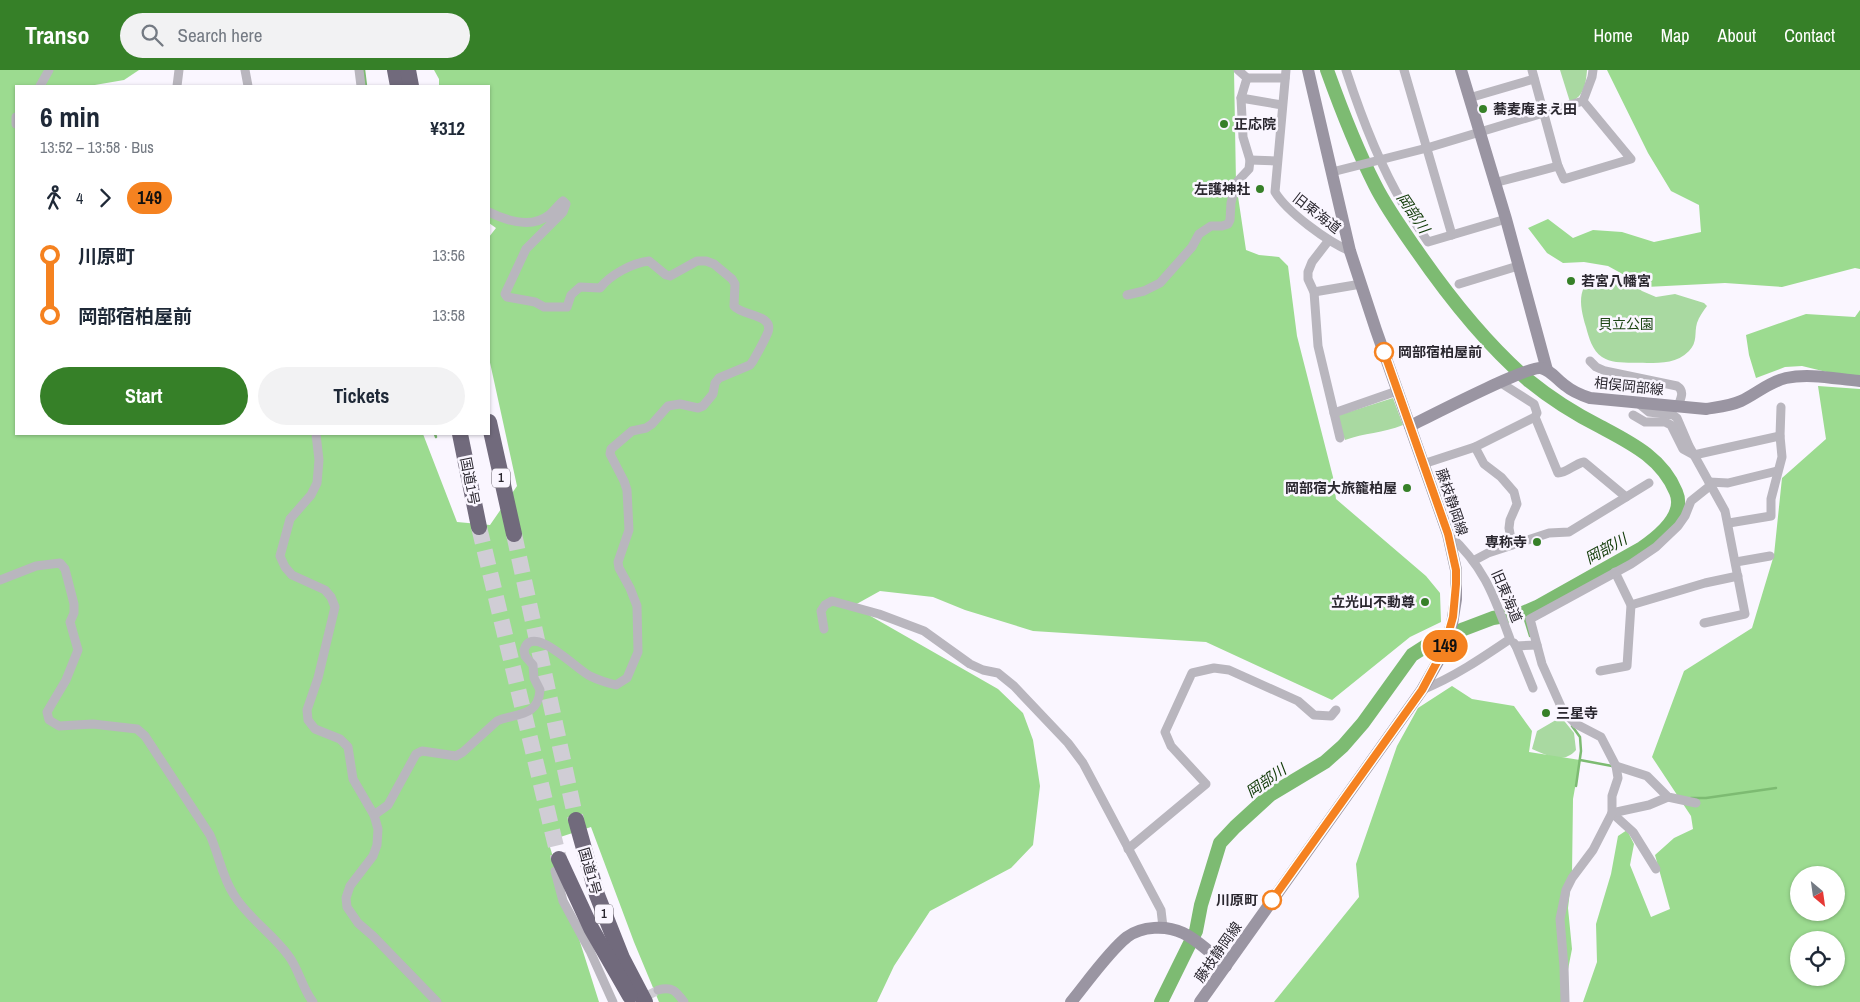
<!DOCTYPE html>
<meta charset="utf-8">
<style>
:root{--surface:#fff;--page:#f2f2f3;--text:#1f2937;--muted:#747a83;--accent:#368028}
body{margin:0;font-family:"Archivo Narrow","Noto Sans JP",sans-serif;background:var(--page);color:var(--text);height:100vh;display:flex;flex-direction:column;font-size:19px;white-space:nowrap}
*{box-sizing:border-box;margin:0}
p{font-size:16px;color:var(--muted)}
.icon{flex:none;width:28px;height:28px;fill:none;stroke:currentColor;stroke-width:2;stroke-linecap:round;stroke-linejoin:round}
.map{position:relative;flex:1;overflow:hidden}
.drawer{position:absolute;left:15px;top:15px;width:475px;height:350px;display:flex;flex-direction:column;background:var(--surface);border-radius:0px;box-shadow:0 1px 4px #0004}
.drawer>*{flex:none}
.badge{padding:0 10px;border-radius:16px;font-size:18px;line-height:32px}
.needle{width:32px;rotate:151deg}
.controls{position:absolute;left:1790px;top:796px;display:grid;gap:10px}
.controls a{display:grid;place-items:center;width:55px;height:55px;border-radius:50%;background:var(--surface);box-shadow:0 1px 4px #0004;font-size:25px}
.map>.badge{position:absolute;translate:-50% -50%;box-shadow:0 0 0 2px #fff}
.legs{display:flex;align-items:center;gap:8px;height:55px;padding:0 25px;font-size:16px}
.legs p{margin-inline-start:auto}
.summary{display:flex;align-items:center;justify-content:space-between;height:85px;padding:0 25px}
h1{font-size:28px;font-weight:700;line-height:38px}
.button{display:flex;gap:10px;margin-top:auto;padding:10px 25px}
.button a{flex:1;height:58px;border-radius:30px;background:var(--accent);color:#fff;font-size:20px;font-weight:700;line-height:58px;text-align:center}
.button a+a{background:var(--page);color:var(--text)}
ul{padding:0 25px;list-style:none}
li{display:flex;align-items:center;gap:18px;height:60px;font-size:19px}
li i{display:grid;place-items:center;width:8px;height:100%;margin:0 6px;background:currentColor}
li i::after{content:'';width:12px;height:12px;margin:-6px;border:4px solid;border-radius:50%;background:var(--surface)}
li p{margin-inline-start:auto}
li:first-child i{background:linear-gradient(#0000 50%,currentColor 0)}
li:last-child i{background:linear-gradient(currentColor 50%,#0000 0)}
header{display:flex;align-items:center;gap:30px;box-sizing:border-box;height:70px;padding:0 25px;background:var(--accent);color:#fff}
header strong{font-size:24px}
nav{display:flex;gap:28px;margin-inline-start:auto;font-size:18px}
.search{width:350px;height:45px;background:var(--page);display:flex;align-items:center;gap:12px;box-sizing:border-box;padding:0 18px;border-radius:28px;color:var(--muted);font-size:19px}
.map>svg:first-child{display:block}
.green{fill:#a9d9a1}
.forest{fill:#9cdb90;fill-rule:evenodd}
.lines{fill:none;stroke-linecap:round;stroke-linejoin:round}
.stream{stroke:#7dbb72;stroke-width:2.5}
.river{stroke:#7dbb72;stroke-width:14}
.street-tunnel{stroke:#d0cdd5;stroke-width:9;stroke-dasharray:9 4.5;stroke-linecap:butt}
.highway-tunnel{stroke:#d0cdd5;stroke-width:16;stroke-dasharray:16 8;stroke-linecap:butt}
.street{stroke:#b9b6be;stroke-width:9}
.secondary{stroke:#9a95a2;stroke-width:12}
.highway{stroke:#716a7c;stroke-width:16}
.line-1-casing{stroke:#fff;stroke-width:11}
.line-1{stroke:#f58220;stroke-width:8}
.poi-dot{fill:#368028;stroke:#faf6ff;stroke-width:2}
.stop-1-dot{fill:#fff;stroke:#f58220;stroke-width:2.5}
.labels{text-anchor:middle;stroke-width:5;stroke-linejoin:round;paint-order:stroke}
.shield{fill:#faf6ff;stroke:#68656d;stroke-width:1}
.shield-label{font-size:12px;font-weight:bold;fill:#2a272f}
.poi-label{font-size:14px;font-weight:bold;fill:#2a272f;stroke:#faf6ff;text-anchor:start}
.street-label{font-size:14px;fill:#2a272f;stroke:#faf6ff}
.park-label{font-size:14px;fill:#1d4615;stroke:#faf6ff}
.stop-label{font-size:14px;font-weight:bold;fill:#2a272f;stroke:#faf6ff;text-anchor:start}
.water-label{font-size:15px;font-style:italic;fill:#0f3906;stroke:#faf6ff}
</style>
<header>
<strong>Transo</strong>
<div class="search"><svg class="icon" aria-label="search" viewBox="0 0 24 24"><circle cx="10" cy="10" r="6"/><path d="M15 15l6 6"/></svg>Search here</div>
<nav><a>Home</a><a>Map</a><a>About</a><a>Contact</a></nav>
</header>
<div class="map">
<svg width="1860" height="932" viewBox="0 0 1860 932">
<rect width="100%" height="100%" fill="#faf6ff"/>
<!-- green -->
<g class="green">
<path d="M1560,0H1587C1586,13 1584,27 1570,32Z"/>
<path d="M1606,203L1621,206L1642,221L1656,227L1675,224L1704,233L1707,236C1703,241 1699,247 1697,253C1694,263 1698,272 1689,281C1677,293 1663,293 1647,293C1634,292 1614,295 1602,287C1592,280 1589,268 1586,257C1579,234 1575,210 1606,203Z"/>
<path d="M1393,328L1403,355C1383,363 1364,363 1345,370L1336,346Z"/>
<path d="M1561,647L1574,663L1576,680C1563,695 1547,685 1532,679L1537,661Z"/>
</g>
<!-- forest -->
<g class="forest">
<polygon points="0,0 139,0 124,10 89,16 16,16 16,364 423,364 457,452 490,455 517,416 489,288 489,167 496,158 489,153 489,16 439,16 439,9 434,0 1234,0 1236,113 1246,180 1259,185 1279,187 1288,196 1297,266 1333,407 1336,429 1426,506 1440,523 1441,552 1410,567 1332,630 1206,572 1033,561 965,540 933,527 880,521 853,536 998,619 1023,643 1033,670 1040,716 1033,775 1011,798 930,841 894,896 877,932 659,932 634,872 591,757 548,771 599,932 0,932"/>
<polygon points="1607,0 1860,0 1860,199 1855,198 1782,217 1725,213 1646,217 1608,196 1584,192 1563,193 1547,183 1528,158 1548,149 1573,168 1593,160 1622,162 1654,172 1701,162 1699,135 1671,121 1648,83"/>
<polygon points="1860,240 1860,306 1835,304 1802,296 1785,297 1756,308 1749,285 1746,265 1806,244 1855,247"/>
<path d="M1818,316L1860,319V932H1583L1597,892L1596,854L1611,804L1618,766L1627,760L1634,774L1630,795L1651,847L1670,839L1655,785L1674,768L1693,759L1691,746L1652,687L1684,601L1752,558L1774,485L1782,408L1826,369ZM1799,805H1836V842H1799ZM1799,870H1836V908H1799Z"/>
<polygon points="1452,616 1472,629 1514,636 1532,661 1529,682 1580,690 1573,729 1572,804 1568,838 1572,879 1565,915 1568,932 1274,932 1359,827 1356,794 1397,676 1418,638"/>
</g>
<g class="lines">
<!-- stream -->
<g class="stream">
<polyline points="364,0 366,16"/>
<polyline points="435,364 436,367"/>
<polyline points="1523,543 1530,566"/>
<polyline points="1572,656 1580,667 1581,681 1576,716"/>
<polyline points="1580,690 1612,696"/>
<polyline points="1691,728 1706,728 1776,718"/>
</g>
<!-- river -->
<path class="river" d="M1161,932L1196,861L1201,835L1220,773L1235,757L1270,725L1325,692L1343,676L1363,653L1412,585L1426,576L1464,559L1493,548L1523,543L1537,537L1642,478C1658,467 1686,445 1676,422C1662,388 1631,373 1601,357C1575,344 1550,328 1528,310C1484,272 1448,226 1415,178C1401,158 1386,137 1375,115C1356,78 1341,39 1327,0"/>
<!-- street-tunnel -->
<polyline class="street-tunnel" points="636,932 658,920"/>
<!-- highway-tunnel -->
<g class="highway-tunnel">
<polyline points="479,457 559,789"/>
<polyline points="514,464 576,750"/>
</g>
<!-- street -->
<g class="street">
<polyline points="245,0 248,16"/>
<polyline points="359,0 361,16"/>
<path d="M1286,0L1275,122C1287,142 1328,172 1350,181"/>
<path d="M1346,0C1361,46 1378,92 1403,134C1411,147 1420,160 1428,172L1506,149"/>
<polyline points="1404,0 1452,165"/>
<polyline points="1532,0 1558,96 1564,109 1631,89 1583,31"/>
<polyline points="1247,8 1285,8"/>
<polyline points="40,16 49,0"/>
<polyline points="177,16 179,0"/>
<polyline points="1241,28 1282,35"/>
<polyline points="1469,28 1534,9"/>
<polyline points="16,47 16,54"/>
<polyline points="1250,90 1277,91"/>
<polyline points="1332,102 1427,78 1583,31 1592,7 1593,0"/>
<polyline points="1494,113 1558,96"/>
<polyline points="1329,170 1312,192 1308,202 1308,209 1314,222 1318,276 1340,368"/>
<polyline points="1459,214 1518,196"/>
<polyline points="1314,222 1361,214"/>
<polyline points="1127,225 1144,221 1160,213 1192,177 1199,164 1211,156 1222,156 1228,154 1230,150 1231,133 1236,113 1249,99 1250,90 1243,67 1241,28 1247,8 1238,0"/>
<path d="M1590,291L1596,297L1605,301L1677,316C1685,321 1681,328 1678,336"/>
<polyline points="1638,333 1649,342 1673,345 1677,348 1689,376 1725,441 1745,544 1704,553"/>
<polyline points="1334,343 1397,321"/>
<polyline points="1633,345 1645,352 1665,352 1671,355 1683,379 1694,385 1780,366"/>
<path d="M1535,347L1558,403C1567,403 1574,394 1584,392L1626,427"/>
<polyline points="316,364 319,390 317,413 311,425 290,449 280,486 285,497 292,505 325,520 331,527 335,537 318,608 307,640 308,650 315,659 340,669 348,677 353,709 374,745 378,759 377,775 373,786 350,816 346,828 347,837 358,853 373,866 437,932"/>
<polyline points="1475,377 1484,394 1501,407 1514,422 1517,434 1510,450 1509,458 1512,475"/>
<polyline points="1423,394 1475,377 1535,347 1537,343 1534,334 1501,313"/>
<polyline points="1709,412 1728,413 1777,401"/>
<polyline points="1729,453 1771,446 1771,429 1782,387 1780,366 1781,337"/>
<polyline points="1473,491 1488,483 1549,463 1569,462 1649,413"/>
<polyline points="1736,492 1770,486"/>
<path d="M0,510L36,496L60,493L65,499L74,534V543L70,552L78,580L66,610L47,642L49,650L59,656L93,654L137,659L145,666L210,765C219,785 222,807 234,825C248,848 272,863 288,885C299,899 302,918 313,932"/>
<polyline points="1631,535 1705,513 1738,506"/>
<polyline points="824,559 821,541 825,535 832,531 879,544 924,561 970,594 983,600 998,603 1014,616 1068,673 1083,693 1161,840 1163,857"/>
<polyline points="1514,573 1516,576 1537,575"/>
<polyline points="1516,576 1533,618"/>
<polyline points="1600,601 1627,596 1631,535 1615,502"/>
<path d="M1422,620C1454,607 1482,588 1510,569C1494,526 1484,496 1448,464"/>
<polyline points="1616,696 1647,706 1668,727 1696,733"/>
<polyline points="1612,743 1633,762 1656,799"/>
<polyline points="1612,743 1649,735 1668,727"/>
<path d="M374,745L388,735L416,684L422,681L456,686L463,682L497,651C515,643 538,648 540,620L534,608L533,595L525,586L524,580C532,552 577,600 590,606C598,610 608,613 616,615L627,608L638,582L637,536L630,518L619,498L618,492L629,460L627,420L624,411L610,384L611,379L632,361L646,358L652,354L668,336L680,334L698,338L703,336L713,324L715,313L719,308L750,295L753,291C758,282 764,272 768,262C774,244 742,246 734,236L735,214L732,209L714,194L706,191H697L670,206L666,205L649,191C632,193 610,205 600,218L580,217L571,225L567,237H544L535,232L507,227L505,224L526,179L563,142L566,134L563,131C558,135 554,141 549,145C531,159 507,151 489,142"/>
<polyline points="1128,779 1206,714 1171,676 1165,662 1192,603 1214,598 1229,600 1298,631 1314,645 1331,646 1336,640"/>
<polyline points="555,801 563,831 590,881 613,932"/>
<path d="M658,920C672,916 676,921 684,932"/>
<polyline points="1565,932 1564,897 1560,849 1566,820 1572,808 1593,780 1612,743 1612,726 1618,708 1616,696 1601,667 1576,654 1563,641 1542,594 1530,549 1631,494 1656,477 1678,456 1685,446 1691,431 1711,415"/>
</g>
<!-- secondary -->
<g class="secondary">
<polyline points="1461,0 1506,149 1547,300"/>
<path d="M1410,356C1430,346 1527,296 1541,298C1551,300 1558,311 1566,316C1573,322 1581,325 1590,328L1706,339C1718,337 1730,336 1741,331C1756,324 1769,312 1786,308C1810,303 1836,309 1860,311"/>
<path d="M1071,932C1086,914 1109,881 1127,867C1142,856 1166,855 1183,863C1198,870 1213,885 1226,896"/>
<polyline points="1200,932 1422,620 1440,588 1452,554 1456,529 1456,500 1448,464 1376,260 1350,181 1308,0"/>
</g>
<!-- highway -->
<g class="highway">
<polyline points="395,0 398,16"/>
<polyline points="408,0 411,16"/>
<polyline points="489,352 514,464"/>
<polyline points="460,364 479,457"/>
<polyline points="576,750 597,825 622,888 645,932"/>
<polyline points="559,789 591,858 630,926"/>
</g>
</g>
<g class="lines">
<defs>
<polyline id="line-1" points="1272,830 1422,620 1444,579 1453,547 1456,514 1456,500 1448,464 1384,282"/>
</defs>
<!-- line-1 casing -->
<use href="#line-1" class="line-1-casing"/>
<!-- line-1 -->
<use href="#line-1" class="line-1"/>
</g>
<!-- markers -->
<g class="poi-dot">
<circle cx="1483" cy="39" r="5"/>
<circle cx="1224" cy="54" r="5"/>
<circle cx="1260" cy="119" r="5"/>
<circle cx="1571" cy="211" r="5"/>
<circle cx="1407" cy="418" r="5"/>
<circle cx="1537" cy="472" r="5"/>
<circle cx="1425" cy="532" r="5"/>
<circle cx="1546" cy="643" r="5"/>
</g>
<g class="stop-1-dot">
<circle cx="1384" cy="282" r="9"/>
<circle cx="1272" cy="830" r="9"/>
</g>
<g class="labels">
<!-- shield labels -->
<g class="shield">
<rect x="492" y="398.5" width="18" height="19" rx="4"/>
<rect x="595" y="834.5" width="18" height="19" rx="4"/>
</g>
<g class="shield-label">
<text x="501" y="412">1</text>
<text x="604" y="848">1</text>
</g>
<!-- poi labels -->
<g class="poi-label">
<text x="1493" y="44">蕎麦庵まえ田</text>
<text x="1234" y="59">正応院</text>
<text x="1250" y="124" text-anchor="end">左護神社</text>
<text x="1581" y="216">若宮八幡宮</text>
<text x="1397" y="423" text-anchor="end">岡部宿大旅籠柏屋</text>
<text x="1527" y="477" text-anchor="end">専称寺</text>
<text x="1415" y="537" text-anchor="end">立光山不動尊</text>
<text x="1556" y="648">三星寺</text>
</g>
<!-- street labels -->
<g class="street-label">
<text transform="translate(1317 143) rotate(38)" y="5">旧東海道</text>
<text transform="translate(1629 316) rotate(6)" y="5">相俣岡部線</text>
<text transform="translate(470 411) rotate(79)" y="5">国道1号</text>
<text transform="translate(1452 432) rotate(71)" y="5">藤枝静岡線</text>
<text transform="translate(1507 526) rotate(67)" y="5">旧東海道</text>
<text transform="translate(590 801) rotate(74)" y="5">国道1号</text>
<text transform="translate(1218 882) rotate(-55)" y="5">藤枝静岡線</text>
</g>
<!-- park labels -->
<g class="park-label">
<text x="1626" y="259">貝立公園</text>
</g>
<!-- stop labels -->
<g class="stop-label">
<text x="1398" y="287">岡部宿柏屋前</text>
<text x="1258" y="835" text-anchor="end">川原町</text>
</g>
<!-- water labels -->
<g class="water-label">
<text transform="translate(1413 143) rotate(56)" y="5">岡部川</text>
<text transform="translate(1606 479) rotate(-29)" y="5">岡部川</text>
<text transform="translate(1266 711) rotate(-35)" y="5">岡部川</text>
</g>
</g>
</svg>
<div class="controls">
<a><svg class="needle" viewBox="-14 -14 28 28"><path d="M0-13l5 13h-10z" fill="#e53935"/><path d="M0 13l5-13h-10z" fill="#747a83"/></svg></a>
<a><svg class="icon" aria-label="locate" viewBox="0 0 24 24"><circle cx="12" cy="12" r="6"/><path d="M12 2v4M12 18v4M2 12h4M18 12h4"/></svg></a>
</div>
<b class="badge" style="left:1445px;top:576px;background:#f58220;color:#111">149</b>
<section class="drawer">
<div class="summary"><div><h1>6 min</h1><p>13:52 – 13:58 · Bus</p></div><b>¥312</b></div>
<div class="legs"><svg class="icon" aria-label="walk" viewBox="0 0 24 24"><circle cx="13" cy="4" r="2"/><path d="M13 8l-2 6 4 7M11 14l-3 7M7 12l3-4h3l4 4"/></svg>4<svg class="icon" aria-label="forward" viewBox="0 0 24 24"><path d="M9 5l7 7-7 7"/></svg><b class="badge" style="background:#f58220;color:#111">149</b></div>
<ul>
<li><i style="color:#f58220"></i><b>川原町</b><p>13:56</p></li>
<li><i style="color:#f58220"></i><b>岡部宿柏屋前</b><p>13:58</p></li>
</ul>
<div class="button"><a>Start</a><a>Tickets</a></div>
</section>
</div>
